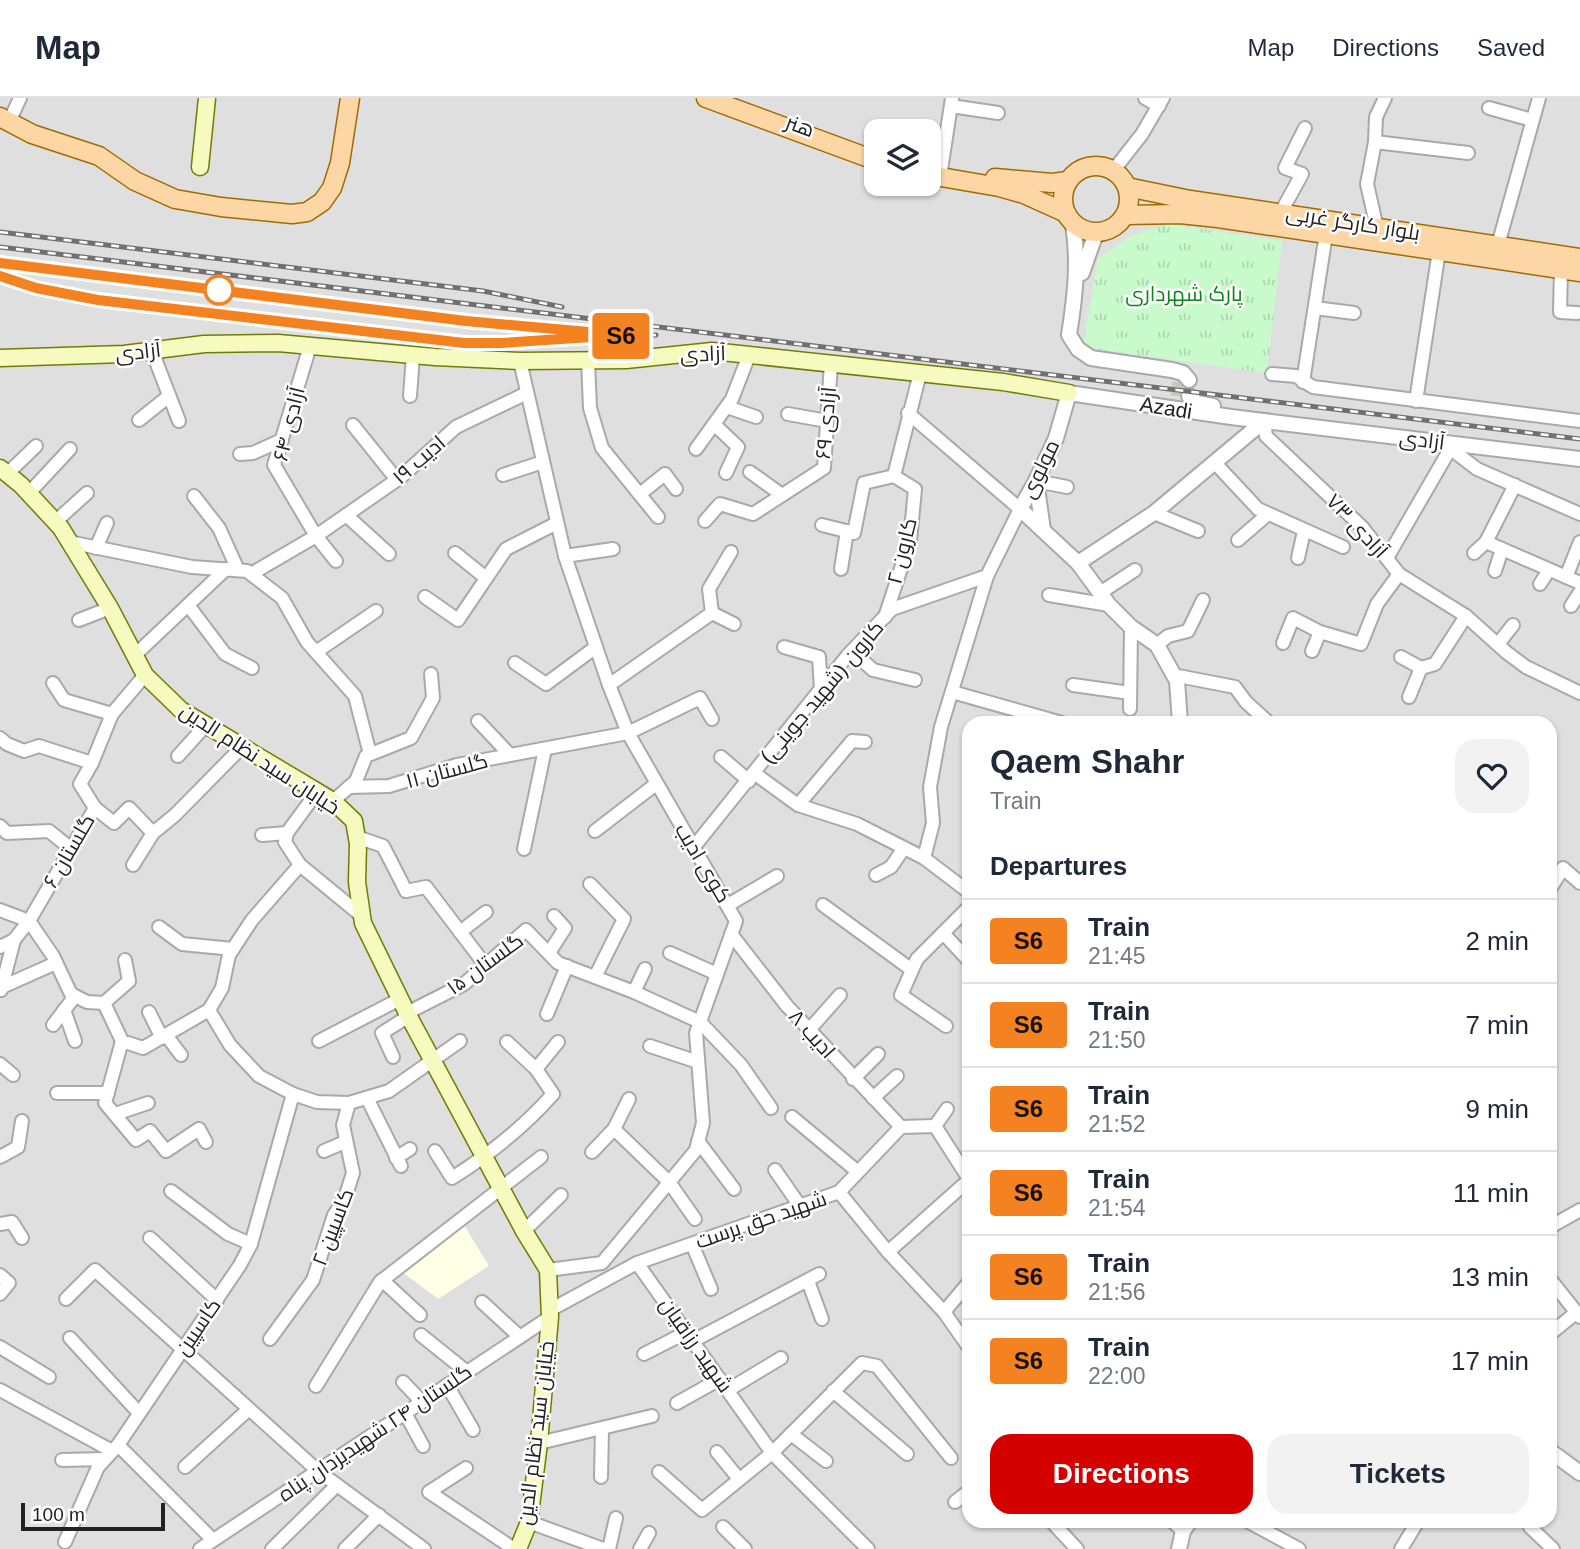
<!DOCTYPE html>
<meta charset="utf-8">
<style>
:root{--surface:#fff;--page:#f2f2f3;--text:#1f2937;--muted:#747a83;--line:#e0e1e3;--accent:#d40000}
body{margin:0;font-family:Arial,Cairo,sans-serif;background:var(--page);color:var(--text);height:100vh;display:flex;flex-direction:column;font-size:26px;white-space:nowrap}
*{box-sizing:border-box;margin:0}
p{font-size:23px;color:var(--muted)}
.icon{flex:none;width:38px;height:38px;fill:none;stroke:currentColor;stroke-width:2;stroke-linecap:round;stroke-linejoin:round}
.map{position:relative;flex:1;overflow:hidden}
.side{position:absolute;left:962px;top:618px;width:595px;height:812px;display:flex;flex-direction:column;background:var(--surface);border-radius:21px;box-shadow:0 2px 5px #0004}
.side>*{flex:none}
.badge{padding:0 14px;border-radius:5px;font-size:24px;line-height:46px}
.buttons{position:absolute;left:864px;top:21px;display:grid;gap:14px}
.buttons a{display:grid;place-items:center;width:77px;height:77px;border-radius:14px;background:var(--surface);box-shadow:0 2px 5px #0004;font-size:35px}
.scale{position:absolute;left:21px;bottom:18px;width:144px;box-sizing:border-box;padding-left:7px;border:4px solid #222;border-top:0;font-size:19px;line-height:24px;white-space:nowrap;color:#222;-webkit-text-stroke:5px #fff;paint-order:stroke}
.map>.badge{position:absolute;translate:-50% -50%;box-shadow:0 0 0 4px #fff}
h2{padding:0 28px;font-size:26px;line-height:63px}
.round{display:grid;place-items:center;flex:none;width:74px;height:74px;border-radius:21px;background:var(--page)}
.summary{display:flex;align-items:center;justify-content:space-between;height:119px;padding:0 28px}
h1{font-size:33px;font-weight:700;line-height:52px}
.cta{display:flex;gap:14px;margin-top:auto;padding:14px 28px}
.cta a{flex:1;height:80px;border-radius:21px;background:var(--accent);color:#fff;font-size:28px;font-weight:700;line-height:80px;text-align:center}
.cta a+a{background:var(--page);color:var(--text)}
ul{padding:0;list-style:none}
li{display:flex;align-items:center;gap:21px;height:84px;padding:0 28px;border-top:2px solid var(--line)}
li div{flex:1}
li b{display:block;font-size:26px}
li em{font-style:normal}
li .badge{min-width:77px;font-weight:700;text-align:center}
header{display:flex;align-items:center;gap:42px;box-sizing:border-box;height:98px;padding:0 35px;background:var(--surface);border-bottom:2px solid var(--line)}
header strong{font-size:33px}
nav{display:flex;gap:38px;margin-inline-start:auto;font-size:24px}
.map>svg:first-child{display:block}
.residential{fill:#e0dfdf;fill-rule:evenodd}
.education{fill:#ffffe5}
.park{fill:url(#park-tufts)}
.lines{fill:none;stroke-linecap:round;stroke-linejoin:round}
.tertiary-tunnel{stroke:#c8c6c1;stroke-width:14;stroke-dasharray:14 7;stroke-linecap:butt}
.minor-casing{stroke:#a9a9a9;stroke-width:16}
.tertiary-casing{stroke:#a9a9a9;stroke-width:18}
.secondary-casing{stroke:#707d05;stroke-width:19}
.primary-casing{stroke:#a06b00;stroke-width:21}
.minor{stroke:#fff;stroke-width:12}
.tertiary{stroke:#fff;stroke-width:14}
.secondary{stroke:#f7fabf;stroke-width:16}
.primary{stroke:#fcd6a4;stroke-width:18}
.rail-casing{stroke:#707070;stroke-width:5}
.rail{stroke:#fff;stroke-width:2.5;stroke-dasharray:8;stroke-linecap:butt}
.line-casing{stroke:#fff;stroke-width:16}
.line{stroke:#f58220;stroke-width:10}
.stop-dot{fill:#fff;stroke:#f58220;stroke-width:3.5}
.labels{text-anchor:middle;stroke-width:5;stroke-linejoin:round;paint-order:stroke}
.street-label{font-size:21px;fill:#222;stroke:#fff}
.park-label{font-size:21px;fill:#0c8416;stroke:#fff}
</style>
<header>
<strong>Map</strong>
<nav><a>Map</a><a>Directions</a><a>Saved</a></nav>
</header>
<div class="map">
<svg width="1580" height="1451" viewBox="0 0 1580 1451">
<defs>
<pattern id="park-tufts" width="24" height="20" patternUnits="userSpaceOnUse" patternTransform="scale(1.75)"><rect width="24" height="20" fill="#c8facc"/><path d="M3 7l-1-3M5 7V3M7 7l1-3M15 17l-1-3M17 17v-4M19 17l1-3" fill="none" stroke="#acd6af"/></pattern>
</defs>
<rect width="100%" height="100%" fill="#f2efe9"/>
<!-- residential -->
<path class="residential" d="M0,0H1580V1451H0ZM877,33H929V86H877ZM970,625H1550V1423H970Z"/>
<!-- education -->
<polygon class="education" points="464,1127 489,1168 438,1201 401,1173"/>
<!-- park -->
<polygon class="park" points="1167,126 1282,143 1267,275 1083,249 1098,160 1131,138"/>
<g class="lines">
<!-- tertiary-tunnel -->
<polyline class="tertiary-tunnel" points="1178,298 1179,283"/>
<defs>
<g id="minor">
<polyline points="1145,0 1159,8"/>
<polyline points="951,8 998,15"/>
<polyline points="1489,10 1532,22"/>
<polyline points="9,24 20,0"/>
<polyline points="1375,44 1468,55"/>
<polyline points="941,72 952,0"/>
<polyline points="1113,73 1142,36 1163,0"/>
<polyline points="1281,114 1302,76 1285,70 1305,30"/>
<polyline points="1377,130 1367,86 1375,44 1376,19 1385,0"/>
<polyline points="1498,147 1539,0"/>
<polyline points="1561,171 1560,214 1577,215"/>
<polyline points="1315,210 1354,215"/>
<polyline points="310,248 274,367 316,438 336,463"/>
<polyline points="152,253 179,323"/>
<polyline points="520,263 565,458 609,587 628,635 736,823 696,935 703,1025 696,1052 602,1165 548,1172"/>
<polyline points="588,263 590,310 602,350 658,419"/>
<polyline points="1272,276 1296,278 1313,289 1580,323"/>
<polyline points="1303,284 1326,136"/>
<polyline points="410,298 413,257"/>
<polyline points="1416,303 1439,153"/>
<polyline points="727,309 756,319"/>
<polyline points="788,316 827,323"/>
<polyline points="139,322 169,298"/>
<polyline points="1264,323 1266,338 1362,429 1399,476 1466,518 1506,554 1526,569 1580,595"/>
<polyline points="353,327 397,382"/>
<polyline points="715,327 738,349 726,375"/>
<polyline points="696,351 732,301 749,257"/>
<polyline points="1451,351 1477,371 1580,416"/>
<polyline points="240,356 253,355 282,342"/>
<polyline points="1215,365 1258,411 1343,449"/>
<polyline points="750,374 782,397"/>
<polyline points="7,376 36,348"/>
<polyline points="503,377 543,364"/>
<polyline points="1036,383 1067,389"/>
<polyline points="1515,387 1486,444 1580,485"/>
<polyline points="29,395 70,351"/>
<polyline points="640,396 665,376 676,391"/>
<polyline points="194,398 219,430 238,472"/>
<polyline points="1154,415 1198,433"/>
<polyline points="346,417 389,456"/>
<polyline points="705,423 720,406 753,416 824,370 831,266"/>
<polyline points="55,424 87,395"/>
<polyline points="822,427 854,435 864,385 894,378"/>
<polyline points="1238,442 1268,416"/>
<polyline points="69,444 192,469 247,473 282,500 307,544 355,598 370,656"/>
<polyline points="96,450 107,425"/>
<polyline points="455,455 486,480"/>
<polyline points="1474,455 1486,444"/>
<polyline points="565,458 613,451"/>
<polyline points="1298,460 1304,433"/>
<polyline points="1387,460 1453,346"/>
<polyline points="841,471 847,433"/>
<polyline points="1495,473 1502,451"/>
<polyline points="251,476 316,438 401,379 456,329 527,295"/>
<polyline points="1566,479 1580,444"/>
<polyline points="1540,486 1549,472"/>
<polyline points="1100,495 1135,472"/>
<polyline points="1049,497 1109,507"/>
<polyline points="425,499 458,522 506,451 557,425"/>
<polyline points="188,507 225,556 252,570"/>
<polyline points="1571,508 1580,494"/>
<polyline points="712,515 709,491 731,454"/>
<polyline points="885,519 910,443 915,391 894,378 920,275"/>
<polyline points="79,522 110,510"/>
<polyline points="1283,545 1293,520 1320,534 1361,546 1377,506 1399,476"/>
<polyline points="1498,546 1513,527"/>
<polyline points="1157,547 1168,538 1188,533 1203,502"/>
<polyline points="784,549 819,559 821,591"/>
<polyline points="852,553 873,572 915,582"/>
<polyline points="1312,553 1320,534"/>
<polyline points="316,554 376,513"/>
<polyline points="134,558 226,471"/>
<polyline points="1401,559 1421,570"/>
<polyline points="515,565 546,586 596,549"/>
<polyline points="1173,577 1235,589 1246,604 1269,625"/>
<polyline points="53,585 64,602 112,616"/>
<polyline points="609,587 712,515 734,526"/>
<polyline points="1073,587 1130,595"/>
<polyline points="952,594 1062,625"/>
<polyline points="1409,599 1421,570 1435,566 1466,518"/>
<polyline points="1130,611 1131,529"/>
<polyline points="478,623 510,657"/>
<polyline points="0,640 7,646 24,653 39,648 92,665"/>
<polyline points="178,658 206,627"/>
<polyline points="721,659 749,683"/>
<polyline points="754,675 798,707 857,726 924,760 970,795"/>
<polyline points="349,689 389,688 457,667 628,635 700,600 712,621"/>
<polyline points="333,703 356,683 366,658 411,640 433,600 431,576"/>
<polyline points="798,707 852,643 865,644"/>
<polyline points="95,710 114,725 129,710 153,735 175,717 242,649"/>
<polyline points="0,728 7,735 49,733 70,750"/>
<polyline points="595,733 656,686"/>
<polyline points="262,737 287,735"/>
<polyline points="357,739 383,748 406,793 426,789 486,868"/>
<polyline points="693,750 848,557 892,511 987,478 1020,411 908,315"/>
<polyline points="524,751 545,651"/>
<polyline points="924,760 933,725 930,689 941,629 987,478"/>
<polyline points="133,767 153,735"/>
<polyline points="300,767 362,818"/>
<polyline points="876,777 891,769 904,750"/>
<polyline points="590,786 624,821 595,879"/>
<polyline points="1550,791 1563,770 1580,785"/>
<polyline points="728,807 777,778"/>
<polyline points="823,807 912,872"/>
<polyline points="0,812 29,823"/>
<polyline points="29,823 53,858 71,896 87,904 104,905 122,943 143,950 209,912 222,890 229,857 252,822 300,767 285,744 287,735 317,694"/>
<polyline points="159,829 182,846 233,851"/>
<polyline points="460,834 486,814"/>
<polyline points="943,835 970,864"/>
<polyline points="731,836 787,908 901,1029"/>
<polyline points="0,849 14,842 29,823 95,710 80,686 92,665 112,616 145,577"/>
<polyline points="549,855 565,830 554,818"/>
<polyline points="670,855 717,876"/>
<polyline points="2,889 56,865"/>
<polyline points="1,892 14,842"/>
<polyline points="634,894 645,871"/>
<polyline points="104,905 129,883 125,862"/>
<polyline points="64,912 75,943"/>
<polyline points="209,912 230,947 259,978 293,996 317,1004 349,1005 389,993 460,943"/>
<polyline points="149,914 162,940"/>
<polyline points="407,915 464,886 526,832 558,865 634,894 700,924 741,967 771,1010"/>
<polyline points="547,916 567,868"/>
<polyline points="53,927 75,898"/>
<polyline points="946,928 901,897 917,861 970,808"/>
<polyline points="809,932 840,897"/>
<polyline points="166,937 181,957"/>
<polyline points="122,943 105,1005 136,1042 150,1033 166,1053 199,1031 206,1044"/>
<polyline points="319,943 400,901"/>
<polyline points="650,948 698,964"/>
<polyline points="393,959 382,935 409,918"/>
<polyline points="0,966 13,977"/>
<polyline points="536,971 558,944"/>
<polyline points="853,981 878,956"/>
<polyline points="57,995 108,995"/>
<polyline points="367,1000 401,1068"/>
<polyline points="873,1000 897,978"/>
<polyline points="115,1016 148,1005"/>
<polyline points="792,1019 858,1074"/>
<polyline points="935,1028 947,1011"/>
<polyline points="901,1029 935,1028 969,1081"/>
<polyline points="614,1031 629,1001"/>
<polyline points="698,1043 734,1091"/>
<polyline points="324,1053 345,1044"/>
<path d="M435,1053L452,1080C490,1056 523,1030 553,996L536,971L507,944"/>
<polyline points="592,1054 614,1031 669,1084 695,1121"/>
<polyline points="0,1059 18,1049 22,1023"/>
<polyline points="396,1060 410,1051"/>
<polyline points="775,1072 800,1108"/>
<polyline points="171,1093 228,1136 251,1146"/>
<polyline points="839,1094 888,1154 944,1214 970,1251"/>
<polyline points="0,1126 12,1124 22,1140"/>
<polyline points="1550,1129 1580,1112"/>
<polyline points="524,1133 561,1097"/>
<polyline points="150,1140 217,1202"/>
<polyline points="692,1146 711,1191"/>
<polyline points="888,1154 970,1081"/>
<polyline points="637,1165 772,1355 868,1451"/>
<polyline points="0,1177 9,1185 0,1196"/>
<polyline points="1550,1181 1580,1219"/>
<polyline points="382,1182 420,1217"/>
<polyline points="808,1183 822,1221"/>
<polyline points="66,1201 95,1172 318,1373 424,1451"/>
<polyline points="482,1204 520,1239"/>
<polyline points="550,1212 637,1165 839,1094 901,1029"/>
<polyline points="944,1214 970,1183"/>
<polyline points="1550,1236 1577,1214"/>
<polyline points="421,1237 467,1274"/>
<polyline points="70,1240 139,1315"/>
<polyline points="270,1241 313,1182 334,1117 345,1100 353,1075 343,1027 349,1005"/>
<polyline points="693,1243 819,1176"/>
<polyline points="0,1249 49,1279"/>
<polyline points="644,1256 687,1234"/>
<polyline points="403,1284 422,1304"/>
<polyline points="447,1287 473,1332"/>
<polyline points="316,1288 380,1184 541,1059"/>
<polyline points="0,1292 112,1353"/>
<polyline points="728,1292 781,1260"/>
<polyline points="833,1293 907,1356"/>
<polyline points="677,1305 720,1281"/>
<polyline points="405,1315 423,1348"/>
<polyline points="791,1336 826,1363"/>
<polyline points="539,1345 652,1318"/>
<polyline points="118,1347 213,1442"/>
<polyline points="717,1354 739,1381"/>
<polyline points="62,1362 105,1361"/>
<polyline points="185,1369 249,1311"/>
<polyline points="466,1370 429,1394 514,1451"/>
<polyline points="659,1374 702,1412 772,1355 862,1265 877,1268 951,1360"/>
<polyline points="601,1379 602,1331"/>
<polyline points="955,1404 970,1392"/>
<polyline points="1051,1423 1077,1451"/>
<polyline points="1172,1423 1183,1433"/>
<polyline points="1247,1423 1299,1451"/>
<polyline points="529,1424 603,1451"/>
<polyline points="723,1429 745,1451"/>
<polyline points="1530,1429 1553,1451"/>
<polyline points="65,1444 98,1369 118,1347 240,1167 251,1146 293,996"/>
<polyline points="200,1451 550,1219"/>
<polyline points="272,1451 337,1387"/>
<polyline points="345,1451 379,1417"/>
<polyline points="609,1451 616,1420"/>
<polyline points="640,1451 649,1435"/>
<polyline points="1401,1451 1418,1423"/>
</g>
<g id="tertiary">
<path d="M1073,126C1079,164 1075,199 1069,237L1078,251L1091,260L1172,272L1183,275L1189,282"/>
<polyline points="1082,175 1096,135"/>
<polyline points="1069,295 1231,319 1580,361"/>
<polyline points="1069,295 1056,340 1036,383 1020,411 1078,465 1109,507 1131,529 1157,547 1177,583 1180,625"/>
<polyline points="1189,298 1197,305 1213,308"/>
<polyline points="1036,383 1043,432"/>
<polyline points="1078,465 1154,415 1264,323"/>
<polyline points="1550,1353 1580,1375"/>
<polyline points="1179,1451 1183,1433 1190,1423"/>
</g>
<g id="secondary">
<polyline points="200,69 207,0"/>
<polyline points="0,260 124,256 204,246 278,245 435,259 520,263 626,262 712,253 1003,284 1069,295"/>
<polyline points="0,370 21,387 61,430 110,510 145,577 181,612 333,703 354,723 358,746 357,784 363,825 407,915 524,1133 548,1172 550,1219 539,1345 529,1424 518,1451"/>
</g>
<g id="primary">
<polyline points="706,0 877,63"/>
<polyline points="0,19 32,36 99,58 135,83 175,101 221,109 292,116 307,114 322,104 332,90 340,65 350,0"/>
<circle cx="1096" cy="101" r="33"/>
<polyline points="929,77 999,89 1024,96 1066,115"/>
<polyline points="995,80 1052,85 1068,83"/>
<polyline points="1127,89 1190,102 1580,160"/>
<polyline points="1126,117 1180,116 1218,120 1580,174"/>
</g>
</defs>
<!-- minor casing -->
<use href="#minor" class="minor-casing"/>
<!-- tertiary casing -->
<use href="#tertiary" class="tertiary-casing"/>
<!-- secondary casing -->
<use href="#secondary" class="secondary-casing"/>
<!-- primary casing -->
<use href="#primary" class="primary-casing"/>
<!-- minor -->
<use href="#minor" class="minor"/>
<!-- tertiary -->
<use href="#tertiary" class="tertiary"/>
<!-- secondary -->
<use href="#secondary" class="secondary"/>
<!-- primary -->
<use href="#primary" class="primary"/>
<defs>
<g id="rail">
<polyline points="0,134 483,193 562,209"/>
<polyline points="0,149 1580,341"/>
<polyline points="0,165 466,223 573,233"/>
<polyline points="0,178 36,190 98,202 464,245 656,237"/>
</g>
</defs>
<!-- rail casing -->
<use href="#rail" class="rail-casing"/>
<!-- rail -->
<use href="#rail" class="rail"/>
</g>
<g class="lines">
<defs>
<polyline id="line" points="0,165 466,223 622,237 502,245 464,245 98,202 36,190 0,178"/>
</defs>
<!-- line casing -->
<use href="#line" class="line-casing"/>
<!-- line -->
<use href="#line" class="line"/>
</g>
<!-- markers -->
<circle class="stop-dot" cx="219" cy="192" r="14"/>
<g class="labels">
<!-- street labels -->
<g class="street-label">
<text transform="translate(800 28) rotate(20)" y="7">هنر</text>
<text transform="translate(1353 125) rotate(9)" y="7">بلوار کارگر غربی</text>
<text transform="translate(138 254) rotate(-6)" y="7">آزادی</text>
<text transform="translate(703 256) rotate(-2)" y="7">آزادی</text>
<text transform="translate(1166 310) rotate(9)" y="7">Azadi</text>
<text transform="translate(826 325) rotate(-85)" y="7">آزادی ۶۹</text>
<text transform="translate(289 326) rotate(-76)" y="7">آزادی ۶۴</text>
<text transform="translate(1422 342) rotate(7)" y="7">آزادی</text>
<text transform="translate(419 362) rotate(-41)" y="7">ادیب ۱۹</text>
<text transform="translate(1040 371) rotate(-64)" y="7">مولوی</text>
<text transform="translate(1357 428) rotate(47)" y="7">آزادی ۷۳</text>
<text transform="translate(902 453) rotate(-76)" y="7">کارون ۲</text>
<text transform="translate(822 594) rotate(-50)" y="7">کارون (شهید جوینی)</text>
<text transform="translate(260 661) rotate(33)" y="7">خیابان سید نظام الدین</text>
<text transform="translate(447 673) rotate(-15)" y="7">گلستان ۱۱</text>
<text transform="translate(69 753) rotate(-60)" y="7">گلستان ۶</text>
<text transform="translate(703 765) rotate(59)" y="7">کوی ادیب</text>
<text transform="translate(485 866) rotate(-36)" y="7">گلستان ۱۵</text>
<text transform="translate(812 936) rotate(48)" y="7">ادیب ۸</text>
<text transform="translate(761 1122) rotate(-19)" y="7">شهید حق پرست</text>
<text transform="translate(333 1129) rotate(-69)" y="7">کاسپین ۲</text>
<text transform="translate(198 1229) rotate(-56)" y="7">کاسپین</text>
<text transform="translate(696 1247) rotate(55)" y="7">شهید رزاقیان</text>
<text transform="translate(375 1335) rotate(-34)" y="7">گلستان ۲۴ شهیدیزدان پناه</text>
<text transform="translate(536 1335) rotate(-83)" y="7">خیابان سید نظام الدین</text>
</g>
<!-- park labels -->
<g class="park-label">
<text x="1184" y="203">پارک شهرداری</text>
</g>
</g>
</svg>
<div class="buttons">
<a><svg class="icon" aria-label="layers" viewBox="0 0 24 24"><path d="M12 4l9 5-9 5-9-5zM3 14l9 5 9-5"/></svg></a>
</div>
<div class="scale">100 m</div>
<b class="badge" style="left:621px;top:238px;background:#f58220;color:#111">S6</b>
<section class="side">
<div class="summary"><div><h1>Qaem Shahr</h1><p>Train</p></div><a class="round"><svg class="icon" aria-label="heart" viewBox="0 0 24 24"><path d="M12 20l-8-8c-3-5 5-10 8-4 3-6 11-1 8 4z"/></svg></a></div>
<h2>Departures</h2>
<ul>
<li><span class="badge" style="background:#f58220;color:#111">S6</span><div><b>Train</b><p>21:45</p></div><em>2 min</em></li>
<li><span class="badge" style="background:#f58220;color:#111">S6</span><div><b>Train</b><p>21:50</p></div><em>7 min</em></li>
<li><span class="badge" style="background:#f58220;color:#111">S6</span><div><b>Train</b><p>21:52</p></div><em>9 min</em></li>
<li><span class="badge" style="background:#f58220;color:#111">S6</span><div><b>Train</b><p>21:54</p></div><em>11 min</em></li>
<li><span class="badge" style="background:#f58220;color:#111">S6</span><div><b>Train</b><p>21:56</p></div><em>13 min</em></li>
<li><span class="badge" style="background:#f58220;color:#111">S6</span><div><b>Train</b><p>22:00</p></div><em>17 min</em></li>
</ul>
<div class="cta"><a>Directions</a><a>Tickets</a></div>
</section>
</div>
